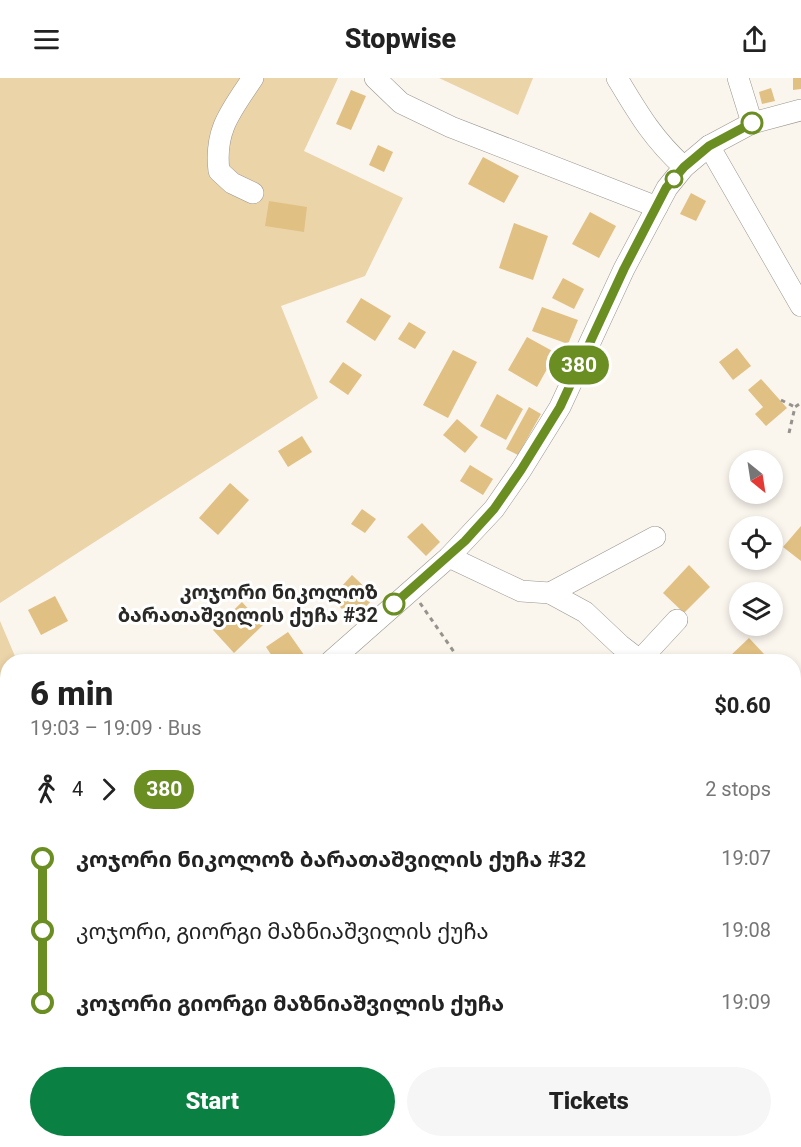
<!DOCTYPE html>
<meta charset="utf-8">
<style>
:root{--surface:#fff;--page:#f6f6f6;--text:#222;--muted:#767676;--accent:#0b8043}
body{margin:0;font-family:Roboto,"Noto Sans Georgian",sans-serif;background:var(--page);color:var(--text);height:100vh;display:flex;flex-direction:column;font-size:22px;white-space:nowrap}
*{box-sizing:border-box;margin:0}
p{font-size:20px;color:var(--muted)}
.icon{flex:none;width:33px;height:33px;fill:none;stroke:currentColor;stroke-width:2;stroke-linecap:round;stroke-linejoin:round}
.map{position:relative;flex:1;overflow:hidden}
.side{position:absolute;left:0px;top:576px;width:801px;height:494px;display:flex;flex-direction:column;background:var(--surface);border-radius:24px 24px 0 0;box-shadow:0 3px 9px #0003}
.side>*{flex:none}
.badge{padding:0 12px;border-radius:20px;font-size:21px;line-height:39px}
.needle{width:39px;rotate:150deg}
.tools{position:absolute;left:729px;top:372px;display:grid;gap:12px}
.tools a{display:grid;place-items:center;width:54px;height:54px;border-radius:50%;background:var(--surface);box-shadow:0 3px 9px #0003;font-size:30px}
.map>.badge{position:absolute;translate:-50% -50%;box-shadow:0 0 0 3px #fff}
.legs{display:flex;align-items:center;gap:9px;height:66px;padding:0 30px;font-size:20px}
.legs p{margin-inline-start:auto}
.summary{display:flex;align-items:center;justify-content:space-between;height:102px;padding:0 30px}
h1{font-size:33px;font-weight:800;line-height:45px}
.button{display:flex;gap:12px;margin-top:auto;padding:12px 30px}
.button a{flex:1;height:69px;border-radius:36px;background:var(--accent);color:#fff;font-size:24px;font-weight:800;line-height:69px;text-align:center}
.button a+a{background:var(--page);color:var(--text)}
ul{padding:0 30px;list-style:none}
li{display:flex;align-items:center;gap:21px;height:72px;font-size:22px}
li i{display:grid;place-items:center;width:9px;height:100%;margin:0 8px;background:currentColor}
li i::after{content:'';width:15px;height:15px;margin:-8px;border:4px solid;border-radius:50%;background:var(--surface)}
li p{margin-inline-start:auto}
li:first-child i{background:linear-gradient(#0000 50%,currentColor 0)}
li:last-child i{background:linear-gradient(currentColor 50%,#0000 0)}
header{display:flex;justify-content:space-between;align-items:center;height:78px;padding:0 30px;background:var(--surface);font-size:27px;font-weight:800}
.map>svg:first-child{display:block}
.green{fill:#ecd4a9}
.building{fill:#e1c083}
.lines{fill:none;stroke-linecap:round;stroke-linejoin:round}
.minor-casing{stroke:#99958e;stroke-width:22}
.major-casing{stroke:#99958e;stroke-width:28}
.path{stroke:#96928d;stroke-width:3;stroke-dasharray:4.5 4.5;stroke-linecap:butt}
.minor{stroke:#fff;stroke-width:21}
.major{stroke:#fff;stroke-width:27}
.line-1-casing{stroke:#fff;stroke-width:14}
.line-1{stroke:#6b8e23;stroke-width:9}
.stop-1-dot{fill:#fff;stroke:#6b8e23;stroke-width:3}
.labels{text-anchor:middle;stroke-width:6;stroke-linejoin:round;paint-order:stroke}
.stop-label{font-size:20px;font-weight:bold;fill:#2b2926;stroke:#fff;text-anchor:end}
</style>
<header><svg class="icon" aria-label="menu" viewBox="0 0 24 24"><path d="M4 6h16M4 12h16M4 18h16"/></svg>Stopwise<svg class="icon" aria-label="share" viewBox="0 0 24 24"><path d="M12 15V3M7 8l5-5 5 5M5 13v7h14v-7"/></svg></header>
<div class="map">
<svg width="801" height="1069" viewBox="0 0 801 1069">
<rect width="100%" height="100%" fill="#faf5ed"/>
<!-- green -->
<g class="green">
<polygon points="0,0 338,0 304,73 403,120 365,198 281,228 318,320 0,525"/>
<polygon points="439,0 533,0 518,37"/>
<polygon points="0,543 17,583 8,584 7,603 0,607"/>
<polygon points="801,659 801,841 794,845 794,668"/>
<polygon points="7,834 8,937 4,938 0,929 0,838"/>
</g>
<!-- building -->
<g class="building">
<polygon points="793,0 801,0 801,11 793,12"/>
<polygon points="771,10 775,23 762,26 759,14"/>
<polygon points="351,12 366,18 351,52 336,46"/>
<polygon points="378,67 393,74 384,94 369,87"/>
<polygon points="483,79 519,98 504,125 468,106"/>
<polygon points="691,115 706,123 696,143 680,136"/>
<polygon points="269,123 307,129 304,154 265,148"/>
<polygon points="590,134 616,148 599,180 572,166"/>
<polygon points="514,145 548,158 533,202 499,190"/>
<polygon points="563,200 584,211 574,231 552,220"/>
<polygon points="361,220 391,238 375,263 346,244"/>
<polygon points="542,229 578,242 568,266 532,253"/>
<polygon points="409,244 426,254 415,271 398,261"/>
<polygon points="527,259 556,275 537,309 508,292"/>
<polygon points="737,270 751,288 733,302 719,284"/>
<polygon points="453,272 477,284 448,340 423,327"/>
<polygon points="343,284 362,297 348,317 329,304"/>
<polygon points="761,301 787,330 766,348 755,336 763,329 748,312"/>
<polygon points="497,316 523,331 506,362 480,348"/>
<polygon points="529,329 541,336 518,377 506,371"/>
<polygon points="457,341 478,359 465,375 443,357"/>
<polygon points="302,358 312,374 288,389 278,373"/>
<polygon points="470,387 493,401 483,417 460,403"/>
<polygon points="230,405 249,422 218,457 199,440"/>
<polygon points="362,431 376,441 365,455 351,446"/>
<polygon points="422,445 440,464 426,478 407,459"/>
<polygon points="801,448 801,483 783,469"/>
<polygon points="689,487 710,509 684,535 663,515"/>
<polygon points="352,497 375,519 353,542 331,520"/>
<polygon points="55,518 68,543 41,557 28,532"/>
<polygon points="242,524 263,547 234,575 213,552"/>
<polygon points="288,554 309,584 276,584 266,569"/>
<polygon points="749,560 764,576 756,584 733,584 729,579"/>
<polygon points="801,607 801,654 797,658 794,654 794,616"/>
<polygon points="794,1044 801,1044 801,1069 795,1069"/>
<polygon points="317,1062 328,1067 332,1062 352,1062 345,1069 314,1069"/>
<polygon points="501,1062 520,1062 522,1066 517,1069 505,1069"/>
<polygon points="586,1062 614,1062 607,1069 593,1069"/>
<polygon points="617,1062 629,1062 636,1069 614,1069 612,1067"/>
<polygon points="744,1062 775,1062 775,1064 744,1068"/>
</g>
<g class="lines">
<defs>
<g id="minor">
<path d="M253,0C231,33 214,52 219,93L232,105L253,115"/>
<polyline points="375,0 401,25 451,49 657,129"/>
<path d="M617,0C638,35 653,61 684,89"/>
<polyline points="738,0 752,45"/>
<polyline points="709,68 801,228"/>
<polyline points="449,479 521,513 550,515 655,459"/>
<polyline points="550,515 585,534 620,567 642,584"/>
<polyline points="640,582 677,542"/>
<polyline points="330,584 449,479 494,431 521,392 560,329 624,191 667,110 684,89 709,68 752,45 801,32"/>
<polyline points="794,695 801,686"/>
<polyline points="0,814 8,809"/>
<polyline points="794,895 801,898"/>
<polyline points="794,949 801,918"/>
<polyline points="794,1006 801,1010"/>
<polyline points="661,1062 669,1069"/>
</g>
<g id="major">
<polyline points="794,861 801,857"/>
<polyline points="238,1069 250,1062"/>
</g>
</defs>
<!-- minor casing -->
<use href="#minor" class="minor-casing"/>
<!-- major casing -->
<use href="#major" class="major-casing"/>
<!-- path -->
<g class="path">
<polyline points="781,322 795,329"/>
<polyline points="789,355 795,329 801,325"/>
<polyline points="420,525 461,584"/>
</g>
<!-- minor -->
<use href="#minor" class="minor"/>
<!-- major -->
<use href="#major" class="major"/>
</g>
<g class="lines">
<defs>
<polyline id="line-1" points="394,526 465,463 494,431 521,392 560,329 624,191 666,110 684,89 709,68 752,45"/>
</defs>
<!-- line-1 casing -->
<use href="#line-1" class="line-1-casing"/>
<!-- line-1 -->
<use href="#line-1" class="line-1"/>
</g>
<!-- markers -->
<g class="stop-1-dot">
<circle cx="752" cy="45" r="10"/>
<circle cx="674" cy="101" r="8"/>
<circle cx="394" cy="526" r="10"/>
</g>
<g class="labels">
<!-- stop labels -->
<g class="stop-label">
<text x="378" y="521">კოჯორი ნიკოლოზ<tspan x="378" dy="23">ბარათაშვილის ქუჩა #32</tspan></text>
</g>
</g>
</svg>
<div class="tools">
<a><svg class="needle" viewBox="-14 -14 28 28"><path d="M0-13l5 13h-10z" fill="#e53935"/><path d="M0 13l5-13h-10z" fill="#767676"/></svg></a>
<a><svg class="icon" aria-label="locate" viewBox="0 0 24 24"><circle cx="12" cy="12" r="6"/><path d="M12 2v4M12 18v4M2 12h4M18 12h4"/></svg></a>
<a><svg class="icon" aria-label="layers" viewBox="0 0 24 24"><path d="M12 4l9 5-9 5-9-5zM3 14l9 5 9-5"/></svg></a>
</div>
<b class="badge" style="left:579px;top:287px;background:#6b8e23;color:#fff">380</b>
<section class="side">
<div class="summary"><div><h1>6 min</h1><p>19:03 – 19:09 · Bus</p></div><b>$0.60</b></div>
<div class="legs"><svg class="icon" aria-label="walk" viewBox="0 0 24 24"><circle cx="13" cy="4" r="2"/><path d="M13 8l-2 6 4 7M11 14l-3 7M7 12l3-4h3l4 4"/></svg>4<svg class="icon" aria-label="forward" viewBox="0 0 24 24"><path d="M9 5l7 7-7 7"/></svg><b class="badge" style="background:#6b8e23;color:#fff">380</b><p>2 stops</p></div>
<ul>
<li><i style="color:#6b8e23"></i><b>კოჯორი ნიკოლოზ ბარათაშვილის ქუჩა #32</b><p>19:07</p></li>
<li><i style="color:#6b8e23"></i><span>კოჯორი, გიორგი მაზნიაშვილის ქუჩა</span><p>19:08</p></li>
<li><i style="color:#6b8e23"></i><b>კოჯორი გიორგი მაზნიაშვილის ქუჩა</b><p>19:09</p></li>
</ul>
<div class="button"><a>Start</a><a>Tickets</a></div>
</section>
</div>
